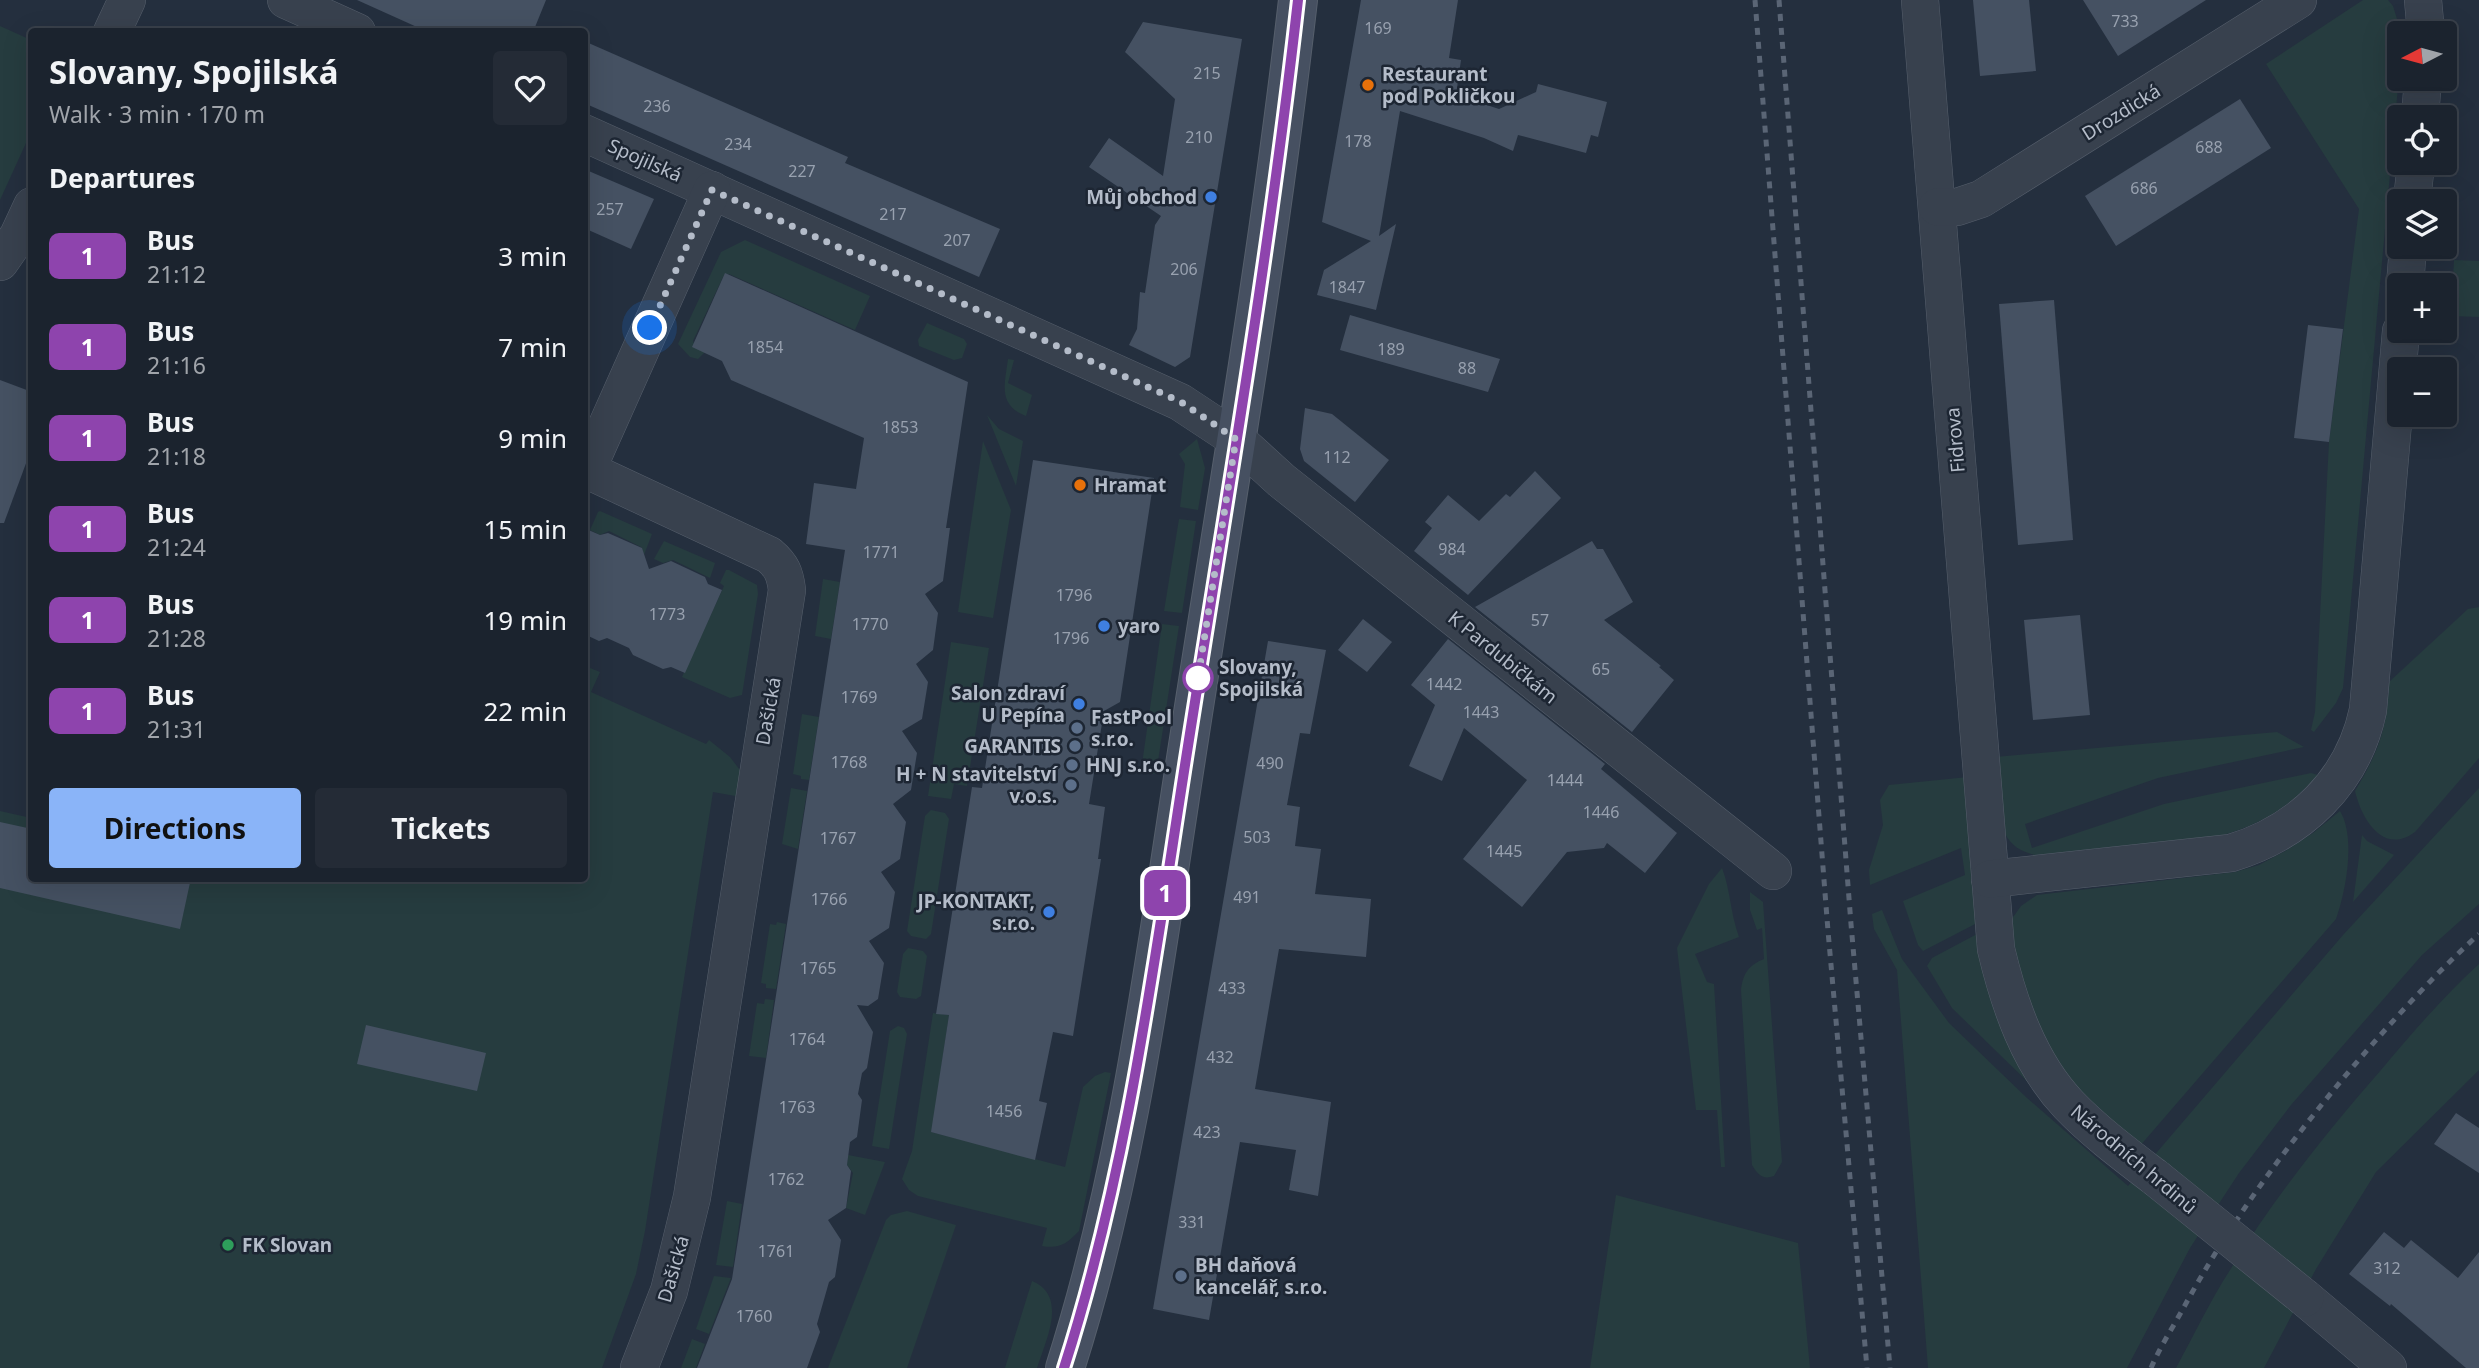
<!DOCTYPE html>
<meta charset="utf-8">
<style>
:root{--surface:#1b232e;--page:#242b36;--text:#f1f3f6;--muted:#a0a4aa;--line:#39404a;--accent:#8ab4f8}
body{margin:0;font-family:"Noto Sans",sans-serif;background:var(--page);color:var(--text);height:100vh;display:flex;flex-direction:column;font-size:26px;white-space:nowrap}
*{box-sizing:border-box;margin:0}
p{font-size:23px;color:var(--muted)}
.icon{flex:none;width:38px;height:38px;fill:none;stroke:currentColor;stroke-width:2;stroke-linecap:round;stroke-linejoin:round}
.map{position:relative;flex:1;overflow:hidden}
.side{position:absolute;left:28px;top:28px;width:560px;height:854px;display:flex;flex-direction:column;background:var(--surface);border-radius:7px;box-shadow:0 7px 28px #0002,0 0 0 2px var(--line)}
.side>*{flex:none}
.badge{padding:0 14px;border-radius:10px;font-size:24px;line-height:46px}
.needle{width:46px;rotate:264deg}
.controls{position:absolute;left:2387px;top:21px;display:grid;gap:14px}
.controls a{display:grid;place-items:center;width:70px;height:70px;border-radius:7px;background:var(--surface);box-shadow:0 7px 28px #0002,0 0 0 2px var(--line);font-size:35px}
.you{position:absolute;width:35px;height:35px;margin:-18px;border:5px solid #fff;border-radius:50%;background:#1a73e8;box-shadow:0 0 0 10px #1a73e833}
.map>.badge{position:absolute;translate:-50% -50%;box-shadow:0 0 0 4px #fff}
h2{padding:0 21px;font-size:26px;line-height:63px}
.round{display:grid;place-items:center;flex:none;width:74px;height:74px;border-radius:7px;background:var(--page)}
.overview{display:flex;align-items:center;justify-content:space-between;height:119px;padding:0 21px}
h1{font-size:33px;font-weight:700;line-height:52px}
.button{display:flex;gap:14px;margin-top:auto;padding:14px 21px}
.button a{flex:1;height:80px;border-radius:7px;background:var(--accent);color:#111;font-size:28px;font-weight:700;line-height:80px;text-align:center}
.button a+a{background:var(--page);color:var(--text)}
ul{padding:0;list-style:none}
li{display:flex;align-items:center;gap:21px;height:91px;padding:0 21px}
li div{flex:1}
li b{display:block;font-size:26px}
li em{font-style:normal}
li .badge{min-width:77px;font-weight:700;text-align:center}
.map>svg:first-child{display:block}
.green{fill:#263c3f}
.building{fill:#455162}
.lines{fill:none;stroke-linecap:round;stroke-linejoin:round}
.street-casing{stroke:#565f6c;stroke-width:38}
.secondary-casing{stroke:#565f6c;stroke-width:40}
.street{stroke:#38414e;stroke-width:37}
.secondary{stroke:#465061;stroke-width:38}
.rail{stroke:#5a6575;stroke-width:5;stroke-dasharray:7 7;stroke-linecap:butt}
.street-bridge-casing{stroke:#565f6c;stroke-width:38;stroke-linecap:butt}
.street-bridge{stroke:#38414e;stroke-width:37}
.line-casing{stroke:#fff;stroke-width:16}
.line{stroke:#8e44ad;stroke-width:10}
.walk{stroke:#b4bcc9;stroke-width:7;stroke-dasharray:0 12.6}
.food-dot{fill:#e8710a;stroke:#1d2633;stroke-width:2.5}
.shop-dot{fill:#3f7fe0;stroke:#1d2633;stroke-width:2.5}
.stop-dot{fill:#fff;stroke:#8e44ad;stroke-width:3.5}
.service-dot{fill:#5c6f8a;stroke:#1d2633;stroke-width:2.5}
.leisure-dot{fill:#2e9e5b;stroke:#1d2633;stroke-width:2.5}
.labels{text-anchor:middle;stroke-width:5;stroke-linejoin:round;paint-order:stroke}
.number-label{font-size:16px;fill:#98a1af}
.poi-label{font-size:19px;font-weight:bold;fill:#b4bcc9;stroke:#1d2633;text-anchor:start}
.street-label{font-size:19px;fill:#b4bcc9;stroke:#1d2633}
.stop-label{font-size:19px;font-weight:bold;fill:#b4bcc9;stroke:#1d2633;text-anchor:start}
</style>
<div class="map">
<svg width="2479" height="1368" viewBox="0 0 2479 1368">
<rect width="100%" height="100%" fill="#242f3e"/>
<!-- green -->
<g class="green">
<polygon points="2363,0 2388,0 2393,6 2401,32 2399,33 2399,76 2343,688 2336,703 2314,732 2311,730 2315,712 2329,442 2359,209 2266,64"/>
<polygon points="0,26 31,40 31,132 0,200"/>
<polygon points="745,240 870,296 855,330 729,274 723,277 693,341 696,348 705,352 698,359 690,357 678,344 721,252"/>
<polygon points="2454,260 2479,261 2479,317 2451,316"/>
<polygon points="927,323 964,339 967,344 962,358 954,360 919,346 918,340"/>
<path d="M1008,359L1014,360L1008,383L1032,395L1026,416C997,405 1005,383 1008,359Z"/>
<polygon points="987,415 999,429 1023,441 1016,486"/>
<polygon points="1197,439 1205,468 1198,510 1180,507 1185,464 1179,454"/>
<polygon points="983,441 1011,510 993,618 958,612"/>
<polygon points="600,511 652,534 644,555 641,547 609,531 600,535 590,530 598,512"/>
<polygon points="1179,519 1196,521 1182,613 1164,611"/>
<polygon points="664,541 715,563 710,578 673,560 663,563 654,559"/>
<polygon points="726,570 729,570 757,585 758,594 742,695 730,698 682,677 724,586 720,583"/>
<polygon points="823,579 840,582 831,639 815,636"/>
<path d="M2479,607V758L2415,832C2383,856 2361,818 2355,791C2379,751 2387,730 2389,682L2468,609Z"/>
<polygon points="1162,624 1179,626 1156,774 1141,771"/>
<polygon points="951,642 989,648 967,786 954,784 951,799 928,796"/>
<polygon points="585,666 600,672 591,692 706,744 709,740 730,757 743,774 741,797 713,792 645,1231 636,1274 602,1368 0,1368 0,811 31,818 32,878 584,878"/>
<polygon points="802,714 819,717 809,780 801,779 801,776 793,774"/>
<path d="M2277,732L2304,747L2158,778L2025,824L2032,848L2164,804L2311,773L2318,775C2288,808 2262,824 2220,836L2035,855C2020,851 2013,847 2005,834L1995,757Z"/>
<polygon points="1968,777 1979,922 1923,951 1918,945 1903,901 1965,875 1961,848 1870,885 1869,870 1883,825 1880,800 1889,785"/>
<polygon points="791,788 807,791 798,849 782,844"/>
<polygon points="2479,788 2479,904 2422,955 2291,1105 2239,1173 2190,1248 2127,1368 1928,1368 1897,970 1874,929 1872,914 1882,910 1902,959 1949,1023 2027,1098 2128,1186 2343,935"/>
<polygon points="931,810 945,813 949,819 931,934 926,939 911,936 907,931 925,816"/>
<path d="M2340,811C2356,837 2346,891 2336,919L2139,1147L2071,1085L2045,1040L2012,961L2011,920L2021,906L2037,895L2235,872L2259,865L2287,850L2313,833Z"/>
<polygon points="2362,835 2367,841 2394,855 2353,902"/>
<path d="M1722,868C1731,892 1730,912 1739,937L1695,954L1707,982L1714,984L1725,1167H1721L1717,1110H1696L1677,948L1709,884Z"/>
<path d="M1750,892L1763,902L1782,1162L1774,1176C1763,1180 1758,1175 1752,1165L1741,990C1743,973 1749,965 1764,959L1762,928L1757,930L1750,910Z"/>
<polygon points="777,922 786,924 776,989 766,988 766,984 761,983 770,924 776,925"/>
<polygon points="1979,933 2039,1093 1952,1008 1927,966 1932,958"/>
<polygon points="908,948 923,951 927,956 921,996 916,999 900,997 897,992 903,954"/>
<path d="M2479,964V1070L2376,1172L2316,1269L2264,1368H2176C2194,1335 2210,1301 2230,1270C2274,1198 2326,1133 2381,1070C2412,1033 2443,997 2479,964Z"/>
<polygon points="765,999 774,1000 766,1058 749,1056 757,1003 764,1004"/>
<path d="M933,1013L949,1015L932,1132L1065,1167L1083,1087L1095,1076L1105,1072L1111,1073L1079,1231C1066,1244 1060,1249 1042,1246L1047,1228L918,1196L909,1190L902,1179L912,1151Z"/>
<polygon points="898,1026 904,1028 907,1034 889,1149 872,1146 890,1031"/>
<polygon points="848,1155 885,1162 865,1215 846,1208 853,1173 847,1165"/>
<polygon points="1616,1195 1798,1243 1810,1368 1590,1368"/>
<polygon points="727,1201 742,1204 733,1267 716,1265"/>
<polygon points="907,1211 956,1225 907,1368 828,1368 886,1220 891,1215"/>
<polygon points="714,1276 731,1278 709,1334 696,1329"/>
<path d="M1032,1281C1069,1296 1045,1342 1037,1368H1005Z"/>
<polygon points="692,1339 705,1344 696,1368 681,1368"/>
</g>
<!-- building -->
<g class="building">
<polygon points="357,0 546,0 533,32 428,32"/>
<polygon points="1361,0 1458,0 1449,58 1461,60 1456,95 1499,109 1536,92 1538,84 1607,102 1598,137 1591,135 1586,153 1518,135 1513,151 1484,138 1400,111 1379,236 1396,224 1376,310 1317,295 1324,270 1371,241 1322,222"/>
<polygon points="1973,0 2029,0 2036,71 1980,76"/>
<polygon points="2083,0 2206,0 2118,56"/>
<polygon points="1143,22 1242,39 1190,357 1175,367 1129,345 1137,329 1140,292 1145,293 1155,225 1161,216 1089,167 1109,138 1163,176 1175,99 1125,52"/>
<polygon points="584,41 848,157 845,163 1000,229 979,277 584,103"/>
<polygon points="2240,99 2271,148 2116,246 2085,196"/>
<polygon points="584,169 654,199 631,249 584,228"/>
<polygon points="725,273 968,382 946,528 950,528 943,581 925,594 938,613 933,650 916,664 928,682 922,719 902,731 917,753 911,790 893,804 906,822 900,859 881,872 895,892 889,928 869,941 884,963 878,999 868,1006 857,1005 873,1032 867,1068 862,1073 858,1094 862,1100 857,1137 850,1142 847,1165 851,1171 846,1208 828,1220 841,1240 835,1277 829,1282 817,1324 820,1332 807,1368 697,1368 732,1279 845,550 806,544 814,483 856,489 864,438 731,380 722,361 692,347"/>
<polygon points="2054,300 2073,540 2018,545 1999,304"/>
<polygon points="1350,315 1500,359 1488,392 1340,350"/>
<polygon points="2308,325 2343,329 2329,442 2294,438"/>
<polygon points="0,380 32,392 32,447 4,523 0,523"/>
<polygon points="1305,408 1332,414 1389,460 1355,502 1304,461 1300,449"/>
<polygon points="1033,460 1154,478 1120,702 1104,711 1089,804 1105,807 1098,859 1101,859 1073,1036 1053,1032 1039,1101 1047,1103 1035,1160 931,1132 949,1015 936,1014 972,787 982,788"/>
<polygon points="1535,471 1561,498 1468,595 1414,551 1432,528 1425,522 1448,495 1479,521 1506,494 1510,497"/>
<polygon points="584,528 600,535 608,533 642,548 649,569 671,561 705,577 708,584 722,590 685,673 671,667 663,669 633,655 629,648 607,638 599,641 584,634"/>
<polygon points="1592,541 1597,549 1603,549 1633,602 1604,620 1661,666 1659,667 1674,680 1632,732 1475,607"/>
<polygon points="2080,615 2090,715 2033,720 2024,620"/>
<polygon points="1363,619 1392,642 1367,672 1338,650"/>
<polygon points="1448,639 1605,764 1601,769 1677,833 1645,873 1607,843 1604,848 1567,852 1522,907 1463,859 1527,780 1464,728 1442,781 1409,766 1435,705 1411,685"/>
<polygon points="1268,641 1326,650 1310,734 1300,733 1287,805 1300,807 1295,846 1321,849 1315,894 1371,899 1366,957 1279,949 1255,1089 1331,1102 1318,1196 1289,1190 1296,1150 1240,1142 1209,1320 1153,1309"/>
<polygon points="0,822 32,829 32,878 191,878 180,929 0,888"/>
<polygon points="366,1025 486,1053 477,1091 357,1064"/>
<polygon points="2456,1113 2479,1128 2479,1173 2434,1144"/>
<polygon points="2384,1232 2404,1248 2411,1240 2458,1278 2479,1252 2479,1368 2466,1368 2391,1304 2390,1306 2349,1274"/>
</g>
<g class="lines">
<defs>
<g id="street">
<polyline points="286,0 357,32"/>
<path d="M1920,0L1996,949C2009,1004 2029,1063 2069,1105C2095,1132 2126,1155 2156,1178"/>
<polyline points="2423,0 2426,33"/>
<polyline points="112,32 127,0"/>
<polyline points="2420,117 2423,79"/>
<polyline points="584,133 1180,402 1236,439 1281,480 1773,871"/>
<polyline points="2412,201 2416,163"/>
<polyline points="1937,207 1957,207 1981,199 2298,0"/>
<polyline points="0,262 18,236 32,206"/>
<polyline points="2405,285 2408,247"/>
<path d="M1990,879L2231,853C2300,832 2353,782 2368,710L2401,331"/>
<polyline points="2305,1298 2388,1368"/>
<path d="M639,1368L669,1291L692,1197L787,590C785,574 782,566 769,555L587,470L712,190"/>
</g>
<path id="secondary" d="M1065,1368C1130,1165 1156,949 1189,739C1227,493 1270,247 1298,0"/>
</defs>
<!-- street casing -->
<use href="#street" class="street-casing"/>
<!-- secondary casing -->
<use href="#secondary" class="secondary-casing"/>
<!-- street -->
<use href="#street" class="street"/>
<!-- secondary -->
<use href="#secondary" class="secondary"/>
<!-- rail -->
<g class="rail">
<polyline points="1755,0 1828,931 1867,1368"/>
<polyline points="1779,0 1851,924 1890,1368"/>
<path d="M2151,1368C2160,1347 2173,1327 2184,1307C2231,1221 2288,1144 2351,1069C2392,1021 2433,976 2479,934"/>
</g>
<defs>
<polyline id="street-bridge" points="2156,1178 2305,1298"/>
</defs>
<!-- street-bridge casing -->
<use href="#street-bridge" class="street-bridge-casing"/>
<!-- street-bridge -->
<use href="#street-bridge" class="street-bridge"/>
</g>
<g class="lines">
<defs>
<path id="line" d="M1064,1368C1129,1166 1155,954 1188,746C1227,498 1270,250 1298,0"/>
</defs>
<!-- line casing -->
<use href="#line" class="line-casing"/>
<!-- line -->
<use href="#line" class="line"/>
<!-- walk -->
<polyline class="walk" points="650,328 712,190 1181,402 1236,439 1198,678"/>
</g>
<!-- markers -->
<g class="food-dot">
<circle cx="1368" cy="85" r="7"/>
<circle cx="1080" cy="485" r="7"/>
</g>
<g class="shop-dot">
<circle cx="1211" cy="197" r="7"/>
<circle cx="1104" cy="626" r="7"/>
<circle cx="1079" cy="704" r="7"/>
<circle cx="1049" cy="912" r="7"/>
</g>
<circle class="stop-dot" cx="1198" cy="678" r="14"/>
<g class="service-dot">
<circle cx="1077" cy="728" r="7"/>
<circle cx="1075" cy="746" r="7"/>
<circle cx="1072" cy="765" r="7"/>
<circle cx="1071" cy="785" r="7"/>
<circle cx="1181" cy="1276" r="7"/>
</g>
<circle class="leisure-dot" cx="228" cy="1245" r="7"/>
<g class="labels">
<!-- number labels -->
<g class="number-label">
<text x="2125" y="27">733</text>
<text x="1378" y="34">169</text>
<text x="1207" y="79">215</text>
<text x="657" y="112">236</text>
<text x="1199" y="143">210</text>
<text x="1358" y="147">178</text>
<text x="738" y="150">234</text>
<text x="2209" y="153">688</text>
<text x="802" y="177">227</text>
<text x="2144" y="194">686</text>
<text x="610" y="215">257</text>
<text x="893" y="220">217</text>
<text x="957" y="246">207</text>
<text x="1184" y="275">206</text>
<text x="1347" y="293">1847</text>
<text x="765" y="353">1854</text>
<text x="1391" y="355">189</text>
<text x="1467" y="374">88</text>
<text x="900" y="433">1853</text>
<text x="1337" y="463">112</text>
<text x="1452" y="555">984</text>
<text x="881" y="558">1771</text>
<text x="1074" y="601">1796</text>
<text x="667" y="620">1773</text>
<text x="1540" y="626">57</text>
<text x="870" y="630">1770</text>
<text x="1071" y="644">1796</text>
<text x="1601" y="675">65</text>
<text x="1444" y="690">1442</text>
<text x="859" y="703">1769</text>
<text x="1481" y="718">1443</text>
<text x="849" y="768">1768</text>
<text x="1270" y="769">490</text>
<text x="1565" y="786">1444</text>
<text x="1601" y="818">1446</text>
<text x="1257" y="843">503</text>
<text x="838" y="844">1767</text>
<text x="1504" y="857">1445</text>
<text x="1247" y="903">491</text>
<text x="829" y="905">1766</text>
<text x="818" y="974">1765</text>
<text x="1232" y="994">433</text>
<text x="807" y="1045">1764</text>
<text x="1220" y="1063">432</text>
<text x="797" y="1113">1763</text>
<text x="1004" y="1117">1456</text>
<text x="1207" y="1138">423</text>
<text x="786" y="1185">1762</text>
<text x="1192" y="1228">331</text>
<text x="776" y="1257">1761</text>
<text x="2387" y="1274">312</text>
<text x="754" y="1322">1760</text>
</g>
<!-- poi labels -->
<g class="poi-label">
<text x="1382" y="81">Restaurant<tspan x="1382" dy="22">pod Pokličkou</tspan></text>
<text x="1197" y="204" text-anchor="end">Můj obchod</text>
<text x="1094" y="492">Hramat</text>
<text x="1118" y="633">yaro</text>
<text x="1065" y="700" text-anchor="end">Salon zdraví<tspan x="1065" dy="22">U Pepína</tspan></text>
<text x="1091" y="724">FastPool<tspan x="1091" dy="22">s.r.o.</tspan></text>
<text x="1061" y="753" text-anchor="end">GARANTIS</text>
<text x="1086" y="772">HNJ s.r.o.</text>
<text x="1057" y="781" text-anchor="end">H + N stavitelství<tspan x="1057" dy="22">v.o.s.</tspan></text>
<text x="1035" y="908" text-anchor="end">JP-KONTAKT,<tspan x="1035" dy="22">s.r.o.</tspan></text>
<text x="242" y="1252">FK Slovan</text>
<text x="1195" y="1272">BH daňová<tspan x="1195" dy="22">kancelář, s.r.o.</tspan></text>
</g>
<!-- street labels -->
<g class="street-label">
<text transform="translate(2121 112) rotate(-32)" y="7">Drozdická</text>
<text transform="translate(645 160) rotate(24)" y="7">Spojilská</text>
<text transform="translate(1955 440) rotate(-95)" y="7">Fidrova</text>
<text transform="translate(1503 657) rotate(39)" y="7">K Pardubičkám</text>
<text transform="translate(768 711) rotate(-80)" y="7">Dašická</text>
<text transform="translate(2134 1159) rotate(40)" y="7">Národních hrdinů</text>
<text transform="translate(673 1269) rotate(-74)" y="7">Dašická</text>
</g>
<!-- stop labels -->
<g class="stop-label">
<text x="1219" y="674">Slovany,<tspan x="1219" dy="22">Spojilská</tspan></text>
</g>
</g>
</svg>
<div class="controls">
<a><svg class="needle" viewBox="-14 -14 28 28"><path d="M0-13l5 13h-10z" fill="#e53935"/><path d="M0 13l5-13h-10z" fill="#a0a4aa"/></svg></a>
<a><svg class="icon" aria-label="locate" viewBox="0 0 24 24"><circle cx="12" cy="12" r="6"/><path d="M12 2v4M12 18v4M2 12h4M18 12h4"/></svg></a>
<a><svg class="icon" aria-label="layers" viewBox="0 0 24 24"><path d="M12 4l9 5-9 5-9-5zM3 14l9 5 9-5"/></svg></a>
<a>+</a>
<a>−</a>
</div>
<div class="you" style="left:650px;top:328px"></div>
<b class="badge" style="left:1165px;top:893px;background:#8e44ad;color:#fff">1</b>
<section class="side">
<div class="overview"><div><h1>Slovany, Spojilská</h1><p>Walk · 3 min · 170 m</p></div><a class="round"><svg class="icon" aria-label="heart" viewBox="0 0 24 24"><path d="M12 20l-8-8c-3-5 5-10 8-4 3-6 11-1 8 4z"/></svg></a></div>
<h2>Departures</h2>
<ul>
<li><span class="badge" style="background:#8e44ad;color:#fff">1</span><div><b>Bus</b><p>21:12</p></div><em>3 min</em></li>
<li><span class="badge" style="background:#8e44ad;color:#fff">1</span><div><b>Bus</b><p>21:16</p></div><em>7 min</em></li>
<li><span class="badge" style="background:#8e44ad;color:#fff">1</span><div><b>Bus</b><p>21:18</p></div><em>9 min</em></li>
<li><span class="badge" style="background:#8e44ad;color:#fff">1</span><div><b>Bus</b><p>21:24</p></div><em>15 min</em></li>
<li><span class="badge" style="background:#8e44ad;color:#fff">1</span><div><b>Bus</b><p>21:28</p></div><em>19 min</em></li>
<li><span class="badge" style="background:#8e44ad;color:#fff">1</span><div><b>Bus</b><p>21:31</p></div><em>22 min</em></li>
</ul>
<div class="button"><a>Directions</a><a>Tickets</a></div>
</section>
</div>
